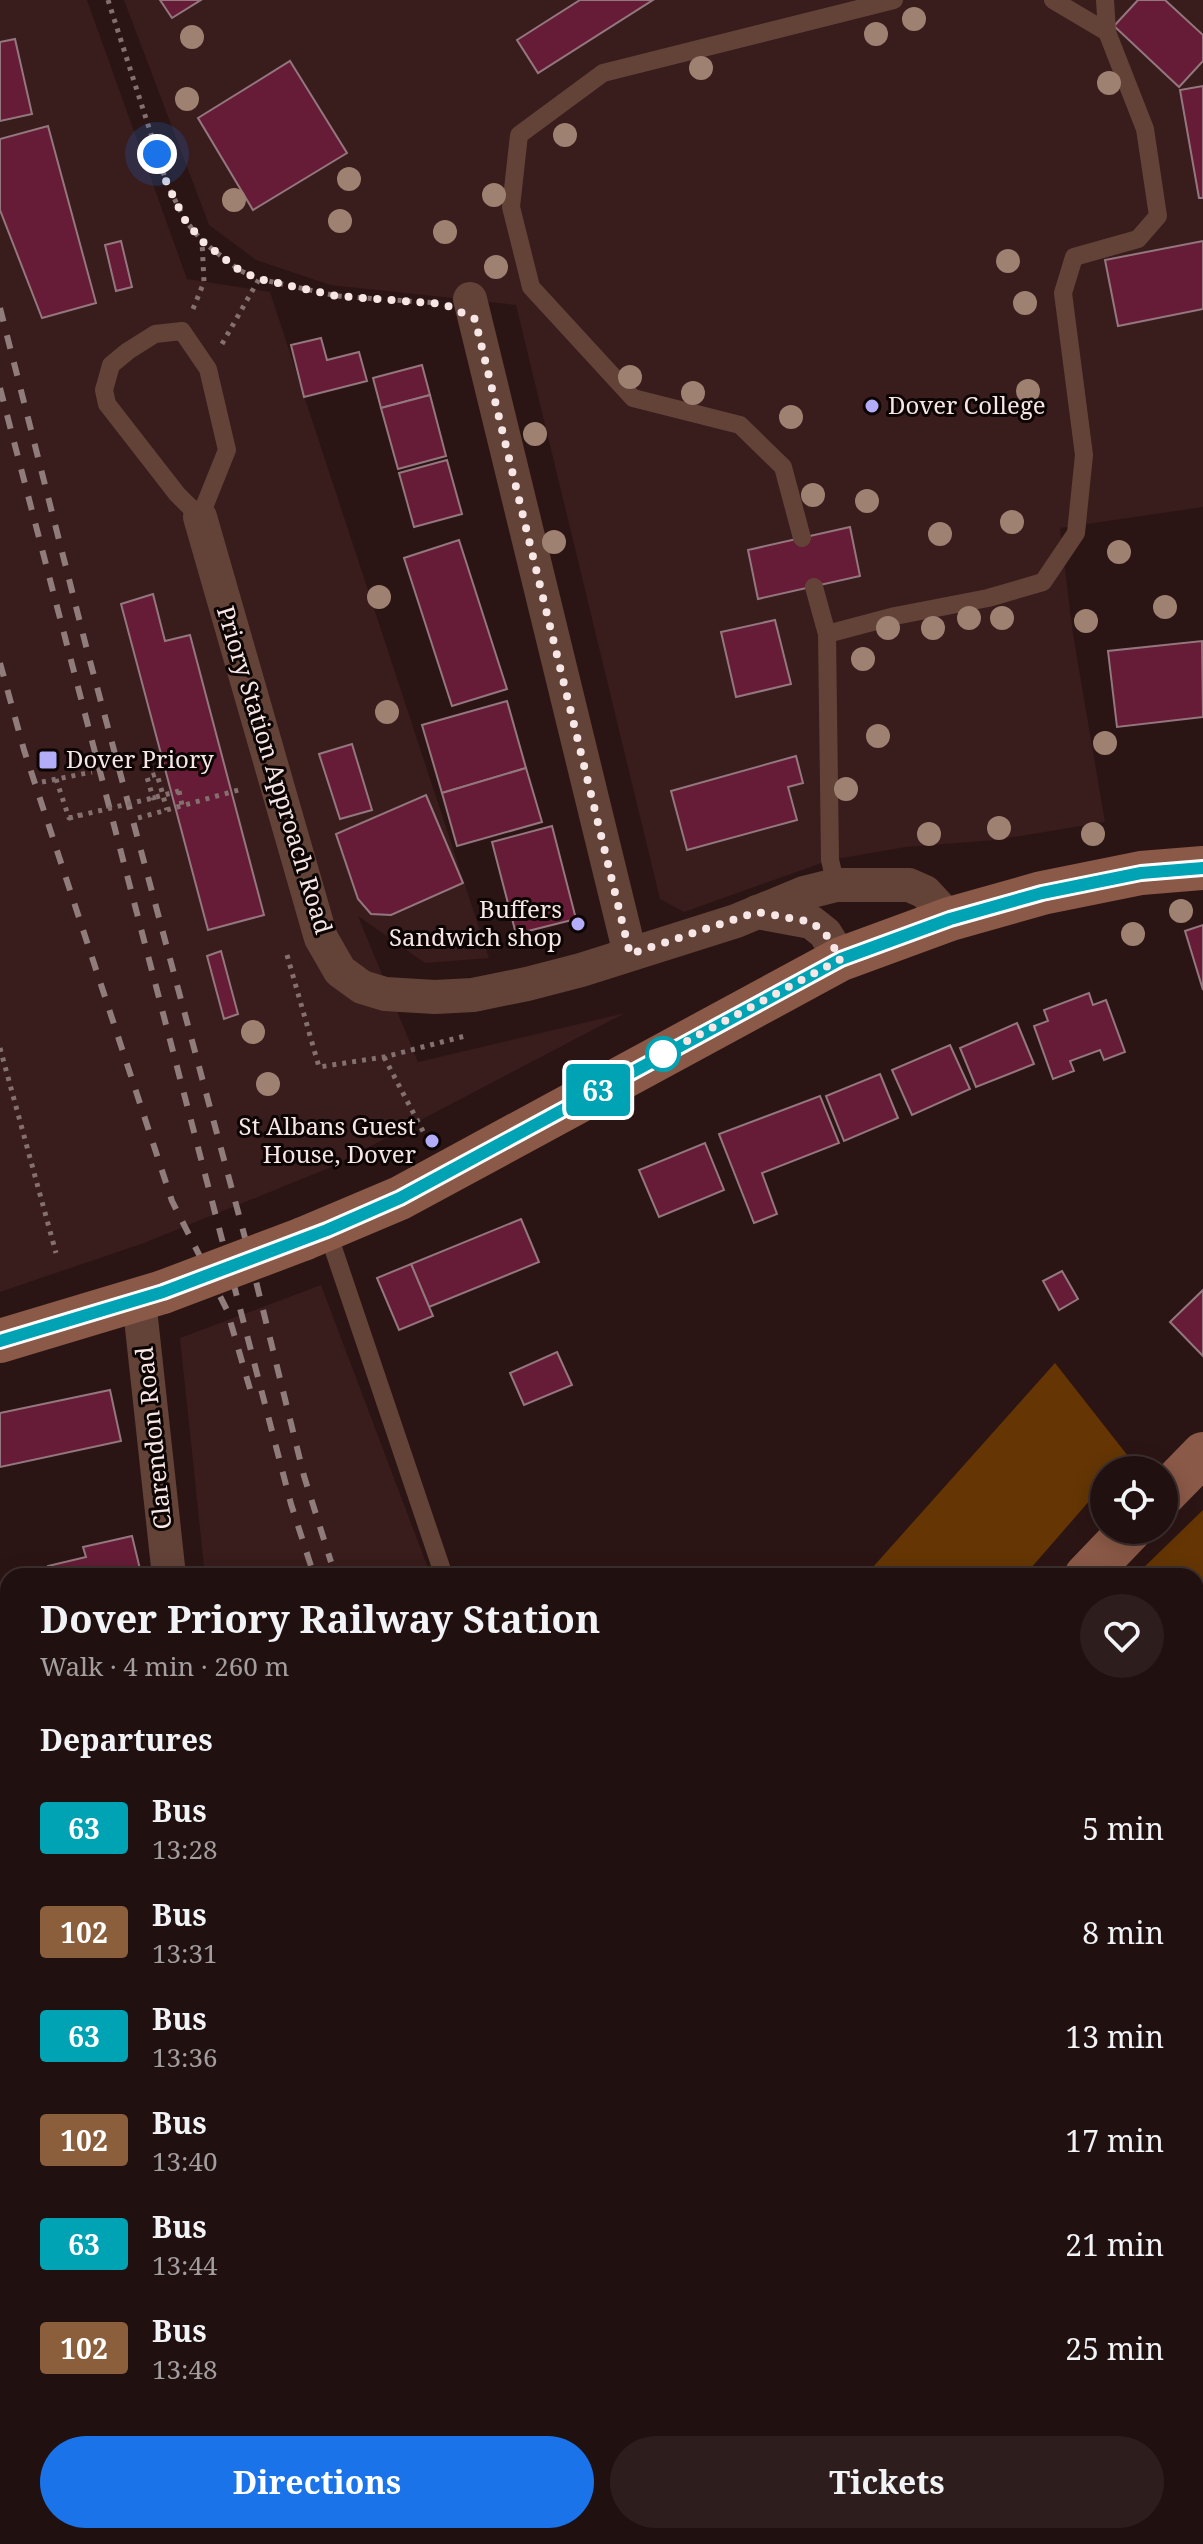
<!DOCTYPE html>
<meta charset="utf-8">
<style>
:root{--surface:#20100f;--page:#2d1e1d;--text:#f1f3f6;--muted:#a29d9e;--line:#3d302f;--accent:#1a73e8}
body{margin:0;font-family:"Noto Serif",serif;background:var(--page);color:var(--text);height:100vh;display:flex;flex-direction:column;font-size:30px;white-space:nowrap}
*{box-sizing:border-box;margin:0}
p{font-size:26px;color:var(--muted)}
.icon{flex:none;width:44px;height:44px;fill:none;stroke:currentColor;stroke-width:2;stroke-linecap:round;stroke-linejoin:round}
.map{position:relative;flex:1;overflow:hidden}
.side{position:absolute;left:0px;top:1568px;width:1204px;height:976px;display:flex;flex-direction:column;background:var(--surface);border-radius:24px 24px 0 0;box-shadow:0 4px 20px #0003,0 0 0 2px var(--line)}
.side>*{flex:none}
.badge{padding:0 16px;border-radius:6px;font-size:28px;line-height:52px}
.tools{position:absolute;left:1090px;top:1456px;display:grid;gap:16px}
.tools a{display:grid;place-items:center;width:88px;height:88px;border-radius:50%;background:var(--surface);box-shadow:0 4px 20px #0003,0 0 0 2px var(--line);font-size:40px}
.you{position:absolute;width:40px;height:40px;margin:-20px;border:6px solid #fff;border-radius:50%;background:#1a73e8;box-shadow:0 0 0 12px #1a73e833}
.map>.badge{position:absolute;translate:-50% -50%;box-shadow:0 0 0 4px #fff}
h2{padding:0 40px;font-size:30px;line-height:72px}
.round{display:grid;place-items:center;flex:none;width:84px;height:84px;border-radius:42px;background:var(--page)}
.summary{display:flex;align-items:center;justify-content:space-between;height:136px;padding:0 40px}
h1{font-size:38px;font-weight:700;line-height:60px}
.primary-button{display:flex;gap:16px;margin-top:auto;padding:16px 40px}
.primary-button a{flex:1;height:92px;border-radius:48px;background:var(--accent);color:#fff;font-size:32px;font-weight:700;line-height:92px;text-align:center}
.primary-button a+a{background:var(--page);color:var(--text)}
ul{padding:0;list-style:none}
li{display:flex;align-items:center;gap:24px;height:104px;padding:0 40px}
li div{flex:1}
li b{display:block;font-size:30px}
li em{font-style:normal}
li .badge{min-width:88px;font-weight:700;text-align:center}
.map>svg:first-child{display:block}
.built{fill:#391c1c}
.green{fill:#653604}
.building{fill:#661c36;stroke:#94777e;stroke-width:2}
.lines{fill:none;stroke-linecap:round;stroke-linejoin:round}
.path{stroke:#83706f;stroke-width:5;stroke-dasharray:4 6;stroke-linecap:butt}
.lane{stroke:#634338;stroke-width:18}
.street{stroke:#634338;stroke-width:34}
.secondary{stroke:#8b5947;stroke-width:44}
.rail{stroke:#8f7c7b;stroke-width:6;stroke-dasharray:14 14;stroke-linecap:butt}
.path-bridge{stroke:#83706f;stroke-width:5;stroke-dasharray:4 6;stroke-linecap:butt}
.secondary-bridge{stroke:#8b5947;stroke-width:44}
.tree{fill:#9e8171}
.line-casing{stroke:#fff;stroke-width:18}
.line{stroke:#00a3b4;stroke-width:12}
.walk{stroke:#f6e6e5;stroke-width:8;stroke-dasharray:0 14.4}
.poi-dot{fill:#b3adf9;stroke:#0d0404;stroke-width:3}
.stop-dot{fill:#fff;stroke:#00a3b4;stroke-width:4}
.labels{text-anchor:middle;stroke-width:6;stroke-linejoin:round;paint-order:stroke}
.poi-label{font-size:24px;fill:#f6e6e5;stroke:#0d0404;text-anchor:start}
.street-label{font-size:24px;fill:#f6e6e5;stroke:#0d0404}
</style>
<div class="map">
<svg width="1203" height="2544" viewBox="0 0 1203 2544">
<rect width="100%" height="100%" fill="#2b1514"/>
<!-- built -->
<g class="built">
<polygon points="0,0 87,0 187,279 270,292 489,958 425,963 358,916 418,1062 625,1013 329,1168 144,1243 0,1292"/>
<polygon points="124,0 1203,0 1203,507 1060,528 1073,634 1105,822 996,840 906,847 830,860 684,912 660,899 516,305 330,285 256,260 209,225"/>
<polygon points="321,1285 431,1576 205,1576 180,1338"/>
<polygon points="338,2536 437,2536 431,2544 332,2544"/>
</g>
<!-- green -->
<g class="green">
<polygon points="1055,1363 1128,1456 1117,1470 1104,1470 1104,1484 1024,1576 865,1576"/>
<polygon points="1203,1510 1203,2297 1196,2296 1196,1576 1135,1576"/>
<polygon points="0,2480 8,2488 8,2536 54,2536 62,2544 0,2544"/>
<polygon points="437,2536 799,2536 784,2544 431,2544"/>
</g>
<!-- building -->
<g class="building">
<polygon points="160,0 201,0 172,18"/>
<polygon points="580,0 653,0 538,73 517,40"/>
<polygon points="1138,0 1165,0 1203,35 1203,61 1179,87 1114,26"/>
<polygon points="15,39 32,114 0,121 0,42"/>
<polygon points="290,61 347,153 253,210 198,118"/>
<polygon points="1203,86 1203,198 1199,198 1180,90"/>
<polygon points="48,126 96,303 42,318 0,210 0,139"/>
<polygon points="121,241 132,287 116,291 105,245"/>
<polygon points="1203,241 1203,309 1118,326 1105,260"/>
<polygon points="321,338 327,360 359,352 367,381 304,397 291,345"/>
<polygon points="422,365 430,395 381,408 373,378"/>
<polygon points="430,395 446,456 398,469 381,408"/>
<polygon points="447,460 462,514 414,527 399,473"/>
<polygon points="850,527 860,576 758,599 748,550"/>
<polygon points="459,540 507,689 452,706 404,558"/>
<polygon points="153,594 165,641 190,635 264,915 208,930 121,604"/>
<polygon points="775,620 791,684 736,697 721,632"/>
<polygon points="1202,641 1203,717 1117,727 1108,651"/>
<polygon points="507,701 526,768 442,793 422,725"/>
<polygon points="352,744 372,810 340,819 319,754"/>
<polygon points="796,756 803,783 788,787 797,820 687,850 671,791"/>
<polygon points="526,768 542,822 457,846 442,793"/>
<polygon points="426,795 463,883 391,915 371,914 358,899 336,834"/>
<polygon points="552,826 576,919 516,934 492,842"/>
<polygon points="1203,925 1203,990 1185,931"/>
<polygon points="221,951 238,1014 224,1019 207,956"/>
<polygon points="1089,993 1093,1005 1106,1000 1125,1052 1104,1060 1100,1050 1070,1061 1074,1071 1053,1079 1034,1026 1048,1021 1044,1010"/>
<polygon points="1017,1023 1034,1064 976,1087 960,1048"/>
<polygon points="950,1045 970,1089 912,1115 892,1070"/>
<polygon points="880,1074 898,1118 844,1141 826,1096"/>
<polygon points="820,1096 839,1143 762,1173 777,1214 754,1223 719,1134"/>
<polygon points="705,1143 724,1190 659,1217 639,1170"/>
<polygon points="521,1219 539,1262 429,1307 411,1264"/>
<polygon points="411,1264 433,1316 399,1330 377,1278"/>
<polygon points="1062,1271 1078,1299 1059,1310 1043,1281"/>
<polygon points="1203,1290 1203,1356 1170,1322"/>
<polygon points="557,1352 572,1385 524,1405 510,1373"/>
<polygon points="110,1390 121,1441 0,1467 0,1413"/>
<polygon points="132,1536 140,1569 108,1576 50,1576 48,1566 86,1557 83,1547"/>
<polygon points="8,1905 8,1939 0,1931 0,1912"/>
<polygon points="0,1931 8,1939 8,1974 0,1982"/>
<polygon points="8,2103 8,2166 6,2168 0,2162 0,2110"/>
<polygon points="1196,2362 1203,2363 1203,2544 913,2544 929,2536 1196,2536"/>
</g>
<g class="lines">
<!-- path -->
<g class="path">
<polyline points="108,0 167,184 185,220 202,241 239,270 259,279 337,296 437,303"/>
<polyline points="193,309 204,282 202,241"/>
<polyline points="222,344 259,279"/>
<polyline points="56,779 69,818 80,815"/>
<polyline points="42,782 92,772"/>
<polyline points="179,791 182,805"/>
<polyline points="156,797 153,798 147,777 157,774 167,810"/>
<polyline points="138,818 242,789"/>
<polyline points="287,955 319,1067 384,1057 469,1035"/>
<polyline points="0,1048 56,1253"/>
<polyline points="384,1057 426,1137"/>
<polyline points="1196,2274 1203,2275"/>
<polyline points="0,2472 8,2480"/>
<polyline points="63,2536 71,2544"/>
<polyline points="736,2544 748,2536"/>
</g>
<!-- lane -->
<g class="lane">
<polyline points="1105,0 1107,32"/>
<polygon points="182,331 208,369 227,450 200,517 177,494 107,404 104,390 111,365 128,351 155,334"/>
<polyline points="802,538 783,467 740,425 633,398 531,287 511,207 519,135 603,73 894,0"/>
<polyline points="814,587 827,634 895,616 988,598 1043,582 1076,533 1084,455 1063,293 1074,257 1138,239 1158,216 1145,129 1107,32 1053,0"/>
<polyline points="827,634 830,860 836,885"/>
<polyline points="327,1230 444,1576"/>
<polyline points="0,2355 8,2347"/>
</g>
<!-- street -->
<g class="street">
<polyline points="470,299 630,954"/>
<polyline points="200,517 321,938 340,971 362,987 385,994 435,997 473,995 527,984 581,970 736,921 804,893 836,885 909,885 925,892 950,919"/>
<polyline points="757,912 811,922 825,933 841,959"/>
<polyline points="139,1300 169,1576"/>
<polyline points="0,2042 8,2034"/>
</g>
<!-- secondary -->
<g class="secondary">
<polyline points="303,1239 400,1198 841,959 950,919 1042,893 1141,873 1203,868"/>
<polyline points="0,1341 163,1292"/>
<polyline points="1164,1494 1203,1454"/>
<polyline points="1086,1576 1130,1530"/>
<polyline points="284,2544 289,2536"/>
</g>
<!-- rail -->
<g class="rail">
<polyline points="0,308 86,646 248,1249 304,1476 331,1562"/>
<polyline points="0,388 291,1504 311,1566"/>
<polyline points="0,663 24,750 172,1201 227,1310 250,1389"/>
</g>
<!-- path-bridge -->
<g class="path-bridge">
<polyline points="156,797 179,791"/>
<polyline points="69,818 153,798"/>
</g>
<!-- secondary-bridge -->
<polyline class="secondary-bridge" points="163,1292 303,1239"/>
</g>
<!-- trees -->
<g class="tree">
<circle cx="914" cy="19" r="12"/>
<circle cx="876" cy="34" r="12"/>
<circle cx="192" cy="37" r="12"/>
<circle cx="701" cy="68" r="12"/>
<circle cx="1109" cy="83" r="12"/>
<circle cx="187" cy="99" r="12"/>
<circle cx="565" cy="135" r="12"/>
<circle cx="349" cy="179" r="12"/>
<circle cx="494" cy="195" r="12"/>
<circle cx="234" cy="200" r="12"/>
<circle cx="340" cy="221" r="12"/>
<circle cx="445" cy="232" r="12"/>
<circle cx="1008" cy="261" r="12"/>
<circle cx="496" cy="267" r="12"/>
<circle cx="1025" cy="303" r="12"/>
<circle cx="630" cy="377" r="12"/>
<circle cx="1028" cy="391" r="12"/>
<circle cx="693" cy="393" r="12"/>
<circle cx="791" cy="417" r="12"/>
<circle cx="535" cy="434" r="12"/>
<circle cx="813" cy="495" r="12"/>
<circle cx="867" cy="501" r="12"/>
<circle cx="1012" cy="522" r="12"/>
<circle cx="940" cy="534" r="12"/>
<circle cx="554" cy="542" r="12"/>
<circle cx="1119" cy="552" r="12"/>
<circle cx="379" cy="597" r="12"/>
<circle cx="1165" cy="607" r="12"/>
<circle cx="969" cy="618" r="12"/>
<circle cx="1002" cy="618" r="12"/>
<circle cx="1086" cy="621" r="12"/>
<circle cx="888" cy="628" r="12"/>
<circle cx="933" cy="628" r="12"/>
<circle cx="863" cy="659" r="12"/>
<circle cx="387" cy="712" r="12"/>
<circle cx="878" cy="736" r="12"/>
<circle cx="1105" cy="743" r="12"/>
<circle cx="846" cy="789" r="12"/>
<circle cx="999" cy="828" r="12"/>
<circle cx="929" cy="834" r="12"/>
<circle cx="1093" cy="834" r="12"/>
<circle cx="1181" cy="911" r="12"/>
<circle cx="1133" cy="934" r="12"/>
<circle cx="253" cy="1032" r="12"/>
<circle cx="268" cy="1084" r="12"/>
</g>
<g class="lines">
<defs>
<polyline id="line" points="0,1341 163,1292 327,1230 400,1198 841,959 950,919 1042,893 1141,873 1203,868"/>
</defs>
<!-- line casing -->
<use href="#line" class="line-casing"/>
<!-- line -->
<use href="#line" class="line"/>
<!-- walk -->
<polyline class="walk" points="157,154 167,184 185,220 202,241 239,270 259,279 337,296 444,304 475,319 630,954 757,912 811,922 825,933 841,959 663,1054"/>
</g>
<!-- markers -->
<g class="poi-dot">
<circle cx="872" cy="406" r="8"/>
<rect x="38" y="750" width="20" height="20" rx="4"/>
<circle cx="578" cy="924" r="8"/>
<circle cx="432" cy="1141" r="8"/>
</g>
<circle class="stop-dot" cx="663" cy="1054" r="16"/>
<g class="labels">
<!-- poi labels -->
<g class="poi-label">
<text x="888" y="414">Dover College</text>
<text x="66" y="768">Dover Priory</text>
<text x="562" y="918" text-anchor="end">Buffers<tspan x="562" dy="28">Sandwich shop</tspan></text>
<text x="416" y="1135" text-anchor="end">St Albans Guest<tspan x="416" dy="28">House, Dover</tspan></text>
</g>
<!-- street labels -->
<g class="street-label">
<text transform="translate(274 770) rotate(73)" y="8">Priory Station Approach Road</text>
<text transform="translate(154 1438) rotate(-96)" y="8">Clarendon Road</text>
</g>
</g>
</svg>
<div class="tools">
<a><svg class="icon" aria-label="locate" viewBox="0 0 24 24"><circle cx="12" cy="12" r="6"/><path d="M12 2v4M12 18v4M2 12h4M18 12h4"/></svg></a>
</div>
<div class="you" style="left:157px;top:154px"></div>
<b class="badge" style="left:598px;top:1090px;background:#00a3b4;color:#fff">63</b>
<section class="side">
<div class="summary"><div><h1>Dover Priory Railway Station</h1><p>Walk · 4 min · 260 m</p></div><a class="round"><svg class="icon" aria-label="heart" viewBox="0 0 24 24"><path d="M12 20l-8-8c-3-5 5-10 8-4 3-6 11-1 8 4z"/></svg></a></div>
<h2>Departures</h2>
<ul>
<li><span class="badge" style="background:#00a3b4;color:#fff">63</span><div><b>Bus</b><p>13:28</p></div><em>5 min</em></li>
<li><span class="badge" style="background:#8b5e3c;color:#fff">102</span><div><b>Bus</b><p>13:31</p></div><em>8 min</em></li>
<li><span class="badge" style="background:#00a3b4;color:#fff">63</span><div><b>Bus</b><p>13:36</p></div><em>13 min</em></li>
<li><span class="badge" style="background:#8b5e3c;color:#fff">102</span><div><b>Bus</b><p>13:40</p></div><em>17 min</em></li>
<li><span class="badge" style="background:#00a3b4;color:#fff">63</span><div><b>Bus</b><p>13:44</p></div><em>21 min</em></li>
<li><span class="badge" style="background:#8b5e3c;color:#fff">102</span><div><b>Bus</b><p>13:48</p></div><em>25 min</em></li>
</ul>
<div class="primary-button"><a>Directions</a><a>Tickets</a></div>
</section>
</div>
